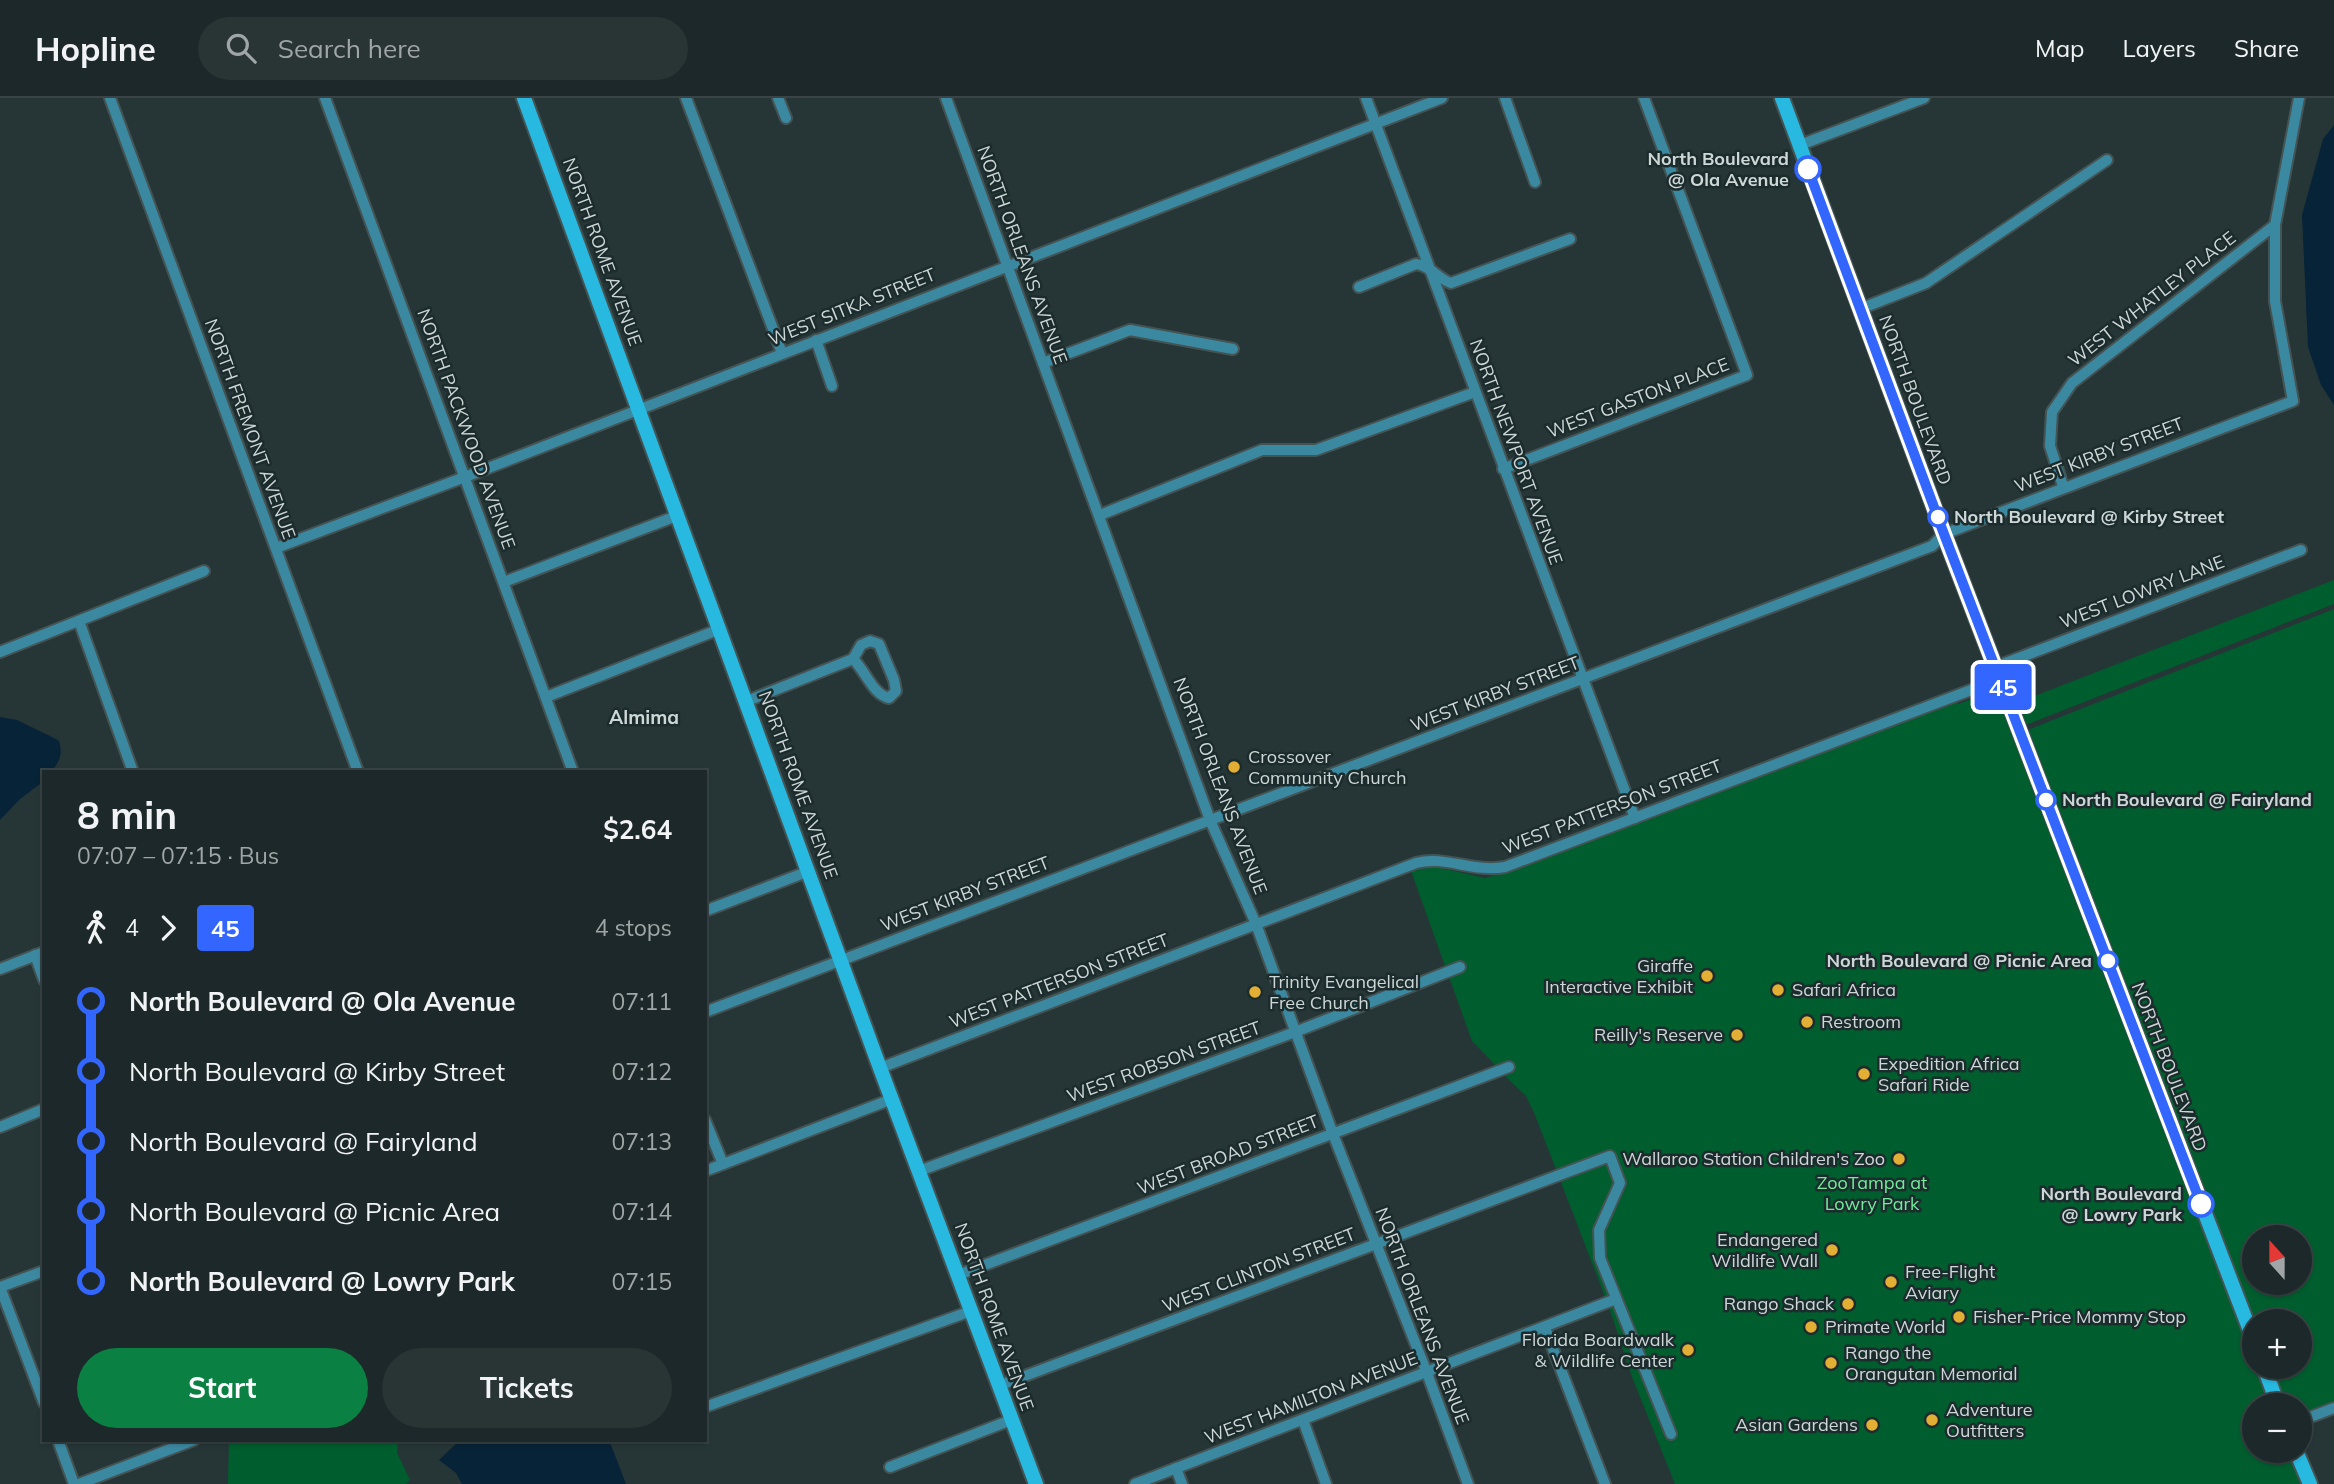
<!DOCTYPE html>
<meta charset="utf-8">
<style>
:root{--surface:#1c2829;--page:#293435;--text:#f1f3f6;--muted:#a0a6a8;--line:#3a4446;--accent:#0b8043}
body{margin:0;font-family:Mulish,sans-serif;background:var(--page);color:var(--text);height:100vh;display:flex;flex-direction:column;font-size:26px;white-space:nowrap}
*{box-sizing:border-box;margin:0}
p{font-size:23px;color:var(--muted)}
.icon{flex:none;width:38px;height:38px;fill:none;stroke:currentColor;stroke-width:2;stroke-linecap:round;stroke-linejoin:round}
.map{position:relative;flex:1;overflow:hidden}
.details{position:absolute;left:42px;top:672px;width:665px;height:672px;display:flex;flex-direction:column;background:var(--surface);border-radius:0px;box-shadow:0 2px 5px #0004,0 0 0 2px var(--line)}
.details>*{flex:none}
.badge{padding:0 14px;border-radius:5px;font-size:24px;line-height:46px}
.needle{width:46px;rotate:339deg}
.controls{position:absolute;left:2242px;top:1127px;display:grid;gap:14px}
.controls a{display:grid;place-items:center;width:70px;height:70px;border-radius:50%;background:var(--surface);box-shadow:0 2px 5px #0004,0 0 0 2px var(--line);font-size:35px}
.map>.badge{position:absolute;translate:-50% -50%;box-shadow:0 0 0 4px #fff}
.legs{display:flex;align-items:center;gap:10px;height:77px;padding:0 35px;font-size:23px}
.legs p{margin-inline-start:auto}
.summary{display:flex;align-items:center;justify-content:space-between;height:119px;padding:0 35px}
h1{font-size:38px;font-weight:700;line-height:52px}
.primary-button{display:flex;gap:14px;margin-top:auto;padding:14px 35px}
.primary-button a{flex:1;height:80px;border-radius:42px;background:var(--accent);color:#fff;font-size:28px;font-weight:700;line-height:80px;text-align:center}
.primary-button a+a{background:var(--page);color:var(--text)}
ul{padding:0 35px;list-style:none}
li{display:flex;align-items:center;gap:24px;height:70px;font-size:26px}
li i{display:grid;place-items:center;width:10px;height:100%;margin:0 9px;background:currentColor}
li i::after{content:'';width:18px;height:18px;margin:-9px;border:5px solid;border-radius:50%;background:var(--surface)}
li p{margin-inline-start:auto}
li:first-child i{background:linear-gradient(#0000 50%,currentColor 0)}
li:last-child i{background:linear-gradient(currentColor 50%,#0000 0)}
header{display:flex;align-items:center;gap:42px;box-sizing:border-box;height:98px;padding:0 35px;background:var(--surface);border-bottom:2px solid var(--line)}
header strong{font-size:33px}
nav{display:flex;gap:38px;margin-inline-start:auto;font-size:24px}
.search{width:490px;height:63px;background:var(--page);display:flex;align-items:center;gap:18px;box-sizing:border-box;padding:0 24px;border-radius:38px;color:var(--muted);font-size:26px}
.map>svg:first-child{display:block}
.green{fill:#005d2e;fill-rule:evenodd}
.water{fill:#072337}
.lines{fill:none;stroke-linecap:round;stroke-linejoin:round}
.street-casing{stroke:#445354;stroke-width:14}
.secondary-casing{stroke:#445354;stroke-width:18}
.street{stroke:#3b89a1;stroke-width:10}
.secondary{stroke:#27b9e0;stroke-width:14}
.line-1-casing{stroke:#fff;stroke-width:16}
.line-1{stroke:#36f;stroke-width:10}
.stop-1-dot{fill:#fff;stroke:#36f;stroke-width:3.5}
.poi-dot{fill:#e2af34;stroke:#1c2c2d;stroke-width:2.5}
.labels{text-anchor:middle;stroke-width:5;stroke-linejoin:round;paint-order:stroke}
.stop-label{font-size:18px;font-weight:bold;fill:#ced7d8;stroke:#1c2c2d;text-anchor:end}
.street-label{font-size:18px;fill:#ced7d8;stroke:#1c2c2d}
.poi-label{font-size:18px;fill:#ced7d8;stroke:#1c2c2d;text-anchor:start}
.park-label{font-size:18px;fill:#72eb9c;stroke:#1c2c2d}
.neighbourhood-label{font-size:19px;font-weight:bold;fill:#ced7d8;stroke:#1c2c2d}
</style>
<header>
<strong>Hopline</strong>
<div class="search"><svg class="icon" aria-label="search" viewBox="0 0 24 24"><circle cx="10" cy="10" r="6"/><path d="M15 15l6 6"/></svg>Search here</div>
<nav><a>Map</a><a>Layers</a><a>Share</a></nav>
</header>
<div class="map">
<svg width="2334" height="1386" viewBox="0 0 2334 1386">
<rect width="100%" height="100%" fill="#263637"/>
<!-- green -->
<g class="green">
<polygon points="2334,482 2334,506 2023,628 2014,606"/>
<path d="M2334,511V1312L2300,1326V1307H2282L2267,1269H2300V1223H2254V1234L2025,633ZM2254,1139H2300V1185H2254Z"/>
<polygon points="1986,595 1993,613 2005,609 2254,1258 2254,1269 2258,1269 2273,1307 2254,1307 2254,1353 2291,1353 2304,1386 1675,1386 1632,1279 1609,1209 1535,1017 1526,998 1504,977 1516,972 1512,962 1496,968 1472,943 1449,879 1466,872 1462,862 1445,868 1411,773 1433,768 1485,780 1507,774 1955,604 1959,606"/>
<polygon points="229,1342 398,1342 397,1355 410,1382 406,1386 228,1386"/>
</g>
<!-- water -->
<g class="water">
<polygon points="2334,27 2334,307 2321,287 2308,249 2302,117 2323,41"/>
<path d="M0,619L17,622L54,640L59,643C63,657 60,663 51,674H44V683L20,701L0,722Z"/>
<polygon points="460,1342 609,1342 626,1386 462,1386 456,1375 439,1362"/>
</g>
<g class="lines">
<defs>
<g id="street">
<polyline points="110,0 358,674"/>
<polyline points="325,0 573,674"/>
<polyline points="686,0 782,255"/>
<polyline points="778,0 786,20"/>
<polyline points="946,0 1210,722 1256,826 1333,1036 1427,1275 1468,1386"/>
<polyline points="1366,0 1635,720"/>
<polyline points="1505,0 1535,84"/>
<polyline points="1800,47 1924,0"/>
<path d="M1359,189L1416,166C1430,167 1438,181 1451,185L1570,141"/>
<polyline points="1860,211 1926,185 2107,62"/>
<polyline points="816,242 832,288"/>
<polyline points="1043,265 1130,232 1233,251"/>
<polyline points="1503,371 1747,277 1644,0"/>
<polyline points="2063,388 2050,348 2052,314 2072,285 2275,127"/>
<polyline points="1100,417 1262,352 1316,352 1475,294"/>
<polyline points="276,450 465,379 1442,0"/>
<polyline points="504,484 679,417"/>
<polyline points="79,523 133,674"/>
<path d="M870,543L879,546L894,582L896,593L889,600C873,597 865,572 853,561L861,547Z"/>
<polyline points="0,554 204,473"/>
<polyline points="1995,569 2301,452"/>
<polyline points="546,599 720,531"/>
<polyline points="747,603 853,561"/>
<polyline points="705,813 809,773"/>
<polyline points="35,857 44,882"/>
<polyline points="0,871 44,854"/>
<polyline points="705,914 1932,448 1944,436 2293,303 2275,203 2275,127 2299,0"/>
<path d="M880,970L1416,765C1445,757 1473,775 1505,769L2000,581"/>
<polyline points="705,1022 723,1066"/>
<polyline points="0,1029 44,1011"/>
<polyline points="705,1073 892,1001"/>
<polyline points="919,1073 1295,934 1460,869"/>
<polyline points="958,1177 1509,969"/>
<polyline points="0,1189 44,1305"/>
<polyline points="0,1189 44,1173"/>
<polyline points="1545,1230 1605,1386"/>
<polyline points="998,1288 1610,1058 1620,1085 1599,1132 1600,1160 1671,1336"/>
<polyline points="705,1309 971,1213"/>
<polyline points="1303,1322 1326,1386"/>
<polyline points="2300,1323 2334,1310"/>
<polyline points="58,1342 74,1386"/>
<polyline points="890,1369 1011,1322"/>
<polyline points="1176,1370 1182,1386"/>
<polyline points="79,1386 194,1342"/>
<polyline points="1135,1386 1616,1201"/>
</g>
<g id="secondary">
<polyline points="524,0 880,970 1036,1386"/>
<polyline points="1782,0 1944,436 2254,1243"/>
<polyline points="2264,1269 2278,1307"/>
<polyline points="2296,1353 2310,1386"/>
</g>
</defs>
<!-- street casing -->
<use href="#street" class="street-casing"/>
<!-- secondary casing -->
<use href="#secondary" class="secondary-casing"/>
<!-- street -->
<use href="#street" class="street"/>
<!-- secondary -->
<use href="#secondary" class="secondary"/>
</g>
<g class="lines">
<defs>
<polyline id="line-1" points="1808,71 1944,436 2201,1106"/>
</defs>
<!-- line-1 casing -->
<use href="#line-1" class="line-1-casing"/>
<!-- line-1 -->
<use href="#line-1" class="line-1"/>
</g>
<!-- markers -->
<g class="stop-1-dot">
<circle cx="1808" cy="71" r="12"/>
<circle cx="1938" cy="419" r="9"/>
<circle cx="2046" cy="702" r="9"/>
<circle cx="2108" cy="863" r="9"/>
<circle cx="2201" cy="1106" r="12"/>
</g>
<g class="poi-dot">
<circle cx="1234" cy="669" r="7"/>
<circle cx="1707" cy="878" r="7"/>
<circle cx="1778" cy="892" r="7"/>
<circle cx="1255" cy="894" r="7"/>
<circle cx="1807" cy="924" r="7"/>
<circle cx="1737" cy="937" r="7"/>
<circle cx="1864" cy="976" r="7"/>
<circle cx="1899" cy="1061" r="7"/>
<circle cx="1832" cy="1152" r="7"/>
<circle cx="1891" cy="1184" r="7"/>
<circle cx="1848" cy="1206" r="7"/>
<circle cx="1959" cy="1219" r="7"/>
<circle cx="1811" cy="1229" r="7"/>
<circle cx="1688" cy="1252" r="7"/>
<circle cx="1831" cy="1265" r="7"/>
<circle cx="1932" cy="1322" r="7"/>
<circle cx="1872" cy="1327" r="7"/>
</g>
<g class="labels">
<!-- stop labels -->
<g class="stop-label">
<text x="1789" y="67">North Boulevard<tspan x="1789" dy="21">@ Ola Avenue</tspan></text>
<text x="1954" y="425" text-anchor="start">North Boulevard @ Kirby Street</text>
<text x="2062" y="708" text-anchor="start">North Boulevard @ Fairyland</text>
<text x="2092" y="869">North Boulevard @ Picnic Area</text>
<text x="2182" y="1102">North Boulevard<tspan x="2182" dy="21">@ Lowry Park</tspan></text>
</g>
<!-- street labels -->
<g class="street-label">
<text transform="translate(602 154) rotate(70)" y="6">NORTH ROME AVENUE</text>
<text transform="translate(1022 157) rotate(70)" y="6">NORTH ORLEANS AVENUE</text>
<text transform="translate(2152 201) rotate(-38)" y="6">WEST WHATLEY PLACE</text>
<text transform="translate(852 209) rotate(-22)" y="6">WEST SITKA STREET</text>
<text transform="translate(1638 300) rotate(-21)" y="6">WEST GASTON PLACE</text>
<text transform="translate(1915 302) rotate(70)" y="6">NORTH BOULEVARD</text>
<text transform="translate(250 331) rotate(70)" y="6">NORTH FREMONT AVENUE</text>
<text transform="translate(466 331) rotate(70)" y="6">NORTH PACKWOOD AVENUE</text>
<text transform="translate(1516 354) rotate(70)" y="6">NORTH NEWPORT AVENUE</text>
<text transform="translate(2099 357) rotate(-21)" y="6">WEST KIRBY STREET</text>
<text transform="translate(2142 494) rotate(-21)" y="6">WEST LOWRY LANE</text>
<text transform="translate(1495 596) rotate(-21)" y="6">WEST KIRBY STREET</text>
<text transform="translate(798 687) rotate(70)" y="6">NORTH ROME AVENUE</text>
<text transform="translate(1220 688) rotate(69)" y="6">NORTH ORLEANS AVENUE</text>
<text transform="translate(1612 709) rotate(-21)" y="6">WEST PATTERSON STREET</text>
<text transform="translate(965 796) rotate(-21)" y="6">WEST KIRBY STREET</text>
<text transform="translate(1059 883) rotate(-21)" y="6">WEST PATTERSON STREET</text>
<text transform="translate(1164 964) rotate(-20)" y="6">WEST ROBSON STREET</text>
<text transform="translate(2169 969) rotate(69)" y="6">NORTH BOULEVARD</text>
<text transform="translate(1228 1057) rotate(-21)" y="6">WEST BROAD STREET</text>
<text transform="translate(1259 1172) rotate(-21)" y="6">WEST CLINTON STREET</text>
<text transform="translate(1422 1218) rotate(69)" y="6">NORTH ORLEANS AVENUE</text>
<text transform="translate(994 1219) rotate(70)" y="6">NORTH ROME AVENUE</text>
<text transform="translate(1311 1300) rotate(-21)" y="6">WEST HAMILTON AVENUE</text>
</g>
<!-- poi labels -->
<g class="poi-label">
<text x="1248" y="665">Crossover<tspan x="1248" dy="21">Community Church</tspan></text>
<text x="1693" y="874" text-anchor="end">Giraffe<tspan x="1693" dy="21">Interactive Exhibit</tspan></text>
<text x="1269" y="890">Trinity Evangelical<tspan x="1269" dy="21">Free Church</tspan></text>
<text x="1792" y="898">Safari Africa</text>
<text x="1821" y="930">Restroom</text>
<text x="1723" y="943" text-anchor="end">Reilly's Reserve</text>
<text x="1878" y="972">Expedition Africa<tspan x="1878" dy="21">Safari Ride</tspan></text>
<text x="1885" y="1067" text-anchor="end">Wallaroo Station Children's Zoo</text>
<text x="1818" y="1148" text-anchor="end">Endangered<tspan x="1818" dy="21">Wildlife Wall</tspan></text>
<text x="1905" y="1180">Free-Flight<tspan x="1905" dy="21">Aviary</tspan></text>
<text x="1834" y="1212" text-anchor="end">Rango Shack</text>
<text x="1973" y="1225">Fisher-Price Mommy Stop</text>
<text x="1825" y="1235">Primate World</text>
<text x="1674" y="1248" text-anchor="end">Florida Boardwalk<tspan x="1674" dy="21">&amp; Wildlife Center</tspan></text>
<text x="1845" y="1261">Rango the<tspan x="1845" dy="21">Orangutan Memorial</tspan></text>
<text x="1946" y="1318">Adventure<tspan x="1946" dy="21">Outfitters</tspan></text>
<text x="1858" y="1333" text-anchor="end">Asian Gardens</text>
</g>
<!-- park labels -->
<g class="park-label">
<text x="1872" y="1091">ZooTampa at<tspan x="1872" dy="21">Lowry Park</tspan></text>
</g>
<!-- neighbourhood labels -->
<g class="neighbourhood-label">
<text x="644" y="626">Almima</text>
</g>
</g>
</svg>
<div class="controls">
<a><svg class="needle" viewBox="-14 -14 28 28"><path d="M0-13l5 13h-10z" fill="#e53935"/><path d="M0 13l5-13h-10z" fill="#a0a6a8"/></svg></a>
<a>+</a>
<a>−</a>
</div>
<b class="badge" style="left:2003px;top:589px;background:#36f;color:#fff">45</b>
<section class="details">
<div class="summary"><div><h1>8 min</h1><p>07:07 – 07:15 · Bus</p></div><b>$2.64</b></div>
<div class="legs"><svg class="icon" aria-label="walk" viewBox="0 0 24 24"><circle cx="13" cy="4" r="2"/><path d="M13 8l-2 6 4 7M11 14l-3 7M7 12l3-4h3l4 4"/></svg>4<svg class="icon" aria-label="forward" viewBox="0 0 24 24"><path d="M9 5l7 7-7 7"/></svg><b class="badge" style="background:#36f;color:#fff">45</b><p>4 stops</p></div>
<ul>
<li><i style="color:#36f"></i><b>North Boulevard @ Ola Avenue</b><p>07:11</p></li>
<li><i style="color:#36f"></i><span>North Boulevard @ Kirby Street</span><p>07:12</p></li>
<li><i style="color:#36f"></i><span>North Boulevard @ Fairyland</span><p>07:13</p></li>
<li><i style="color:#36f"></i><span>North Boulevard @ Picnic Area</span><p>07:14</p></li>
<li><i style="color:#36f"></i><b>North Boulevard @ Lowry Park</b><p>07:15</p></li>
</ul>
<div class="primary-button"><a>Start</a><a>Tickets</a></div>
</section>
</div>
